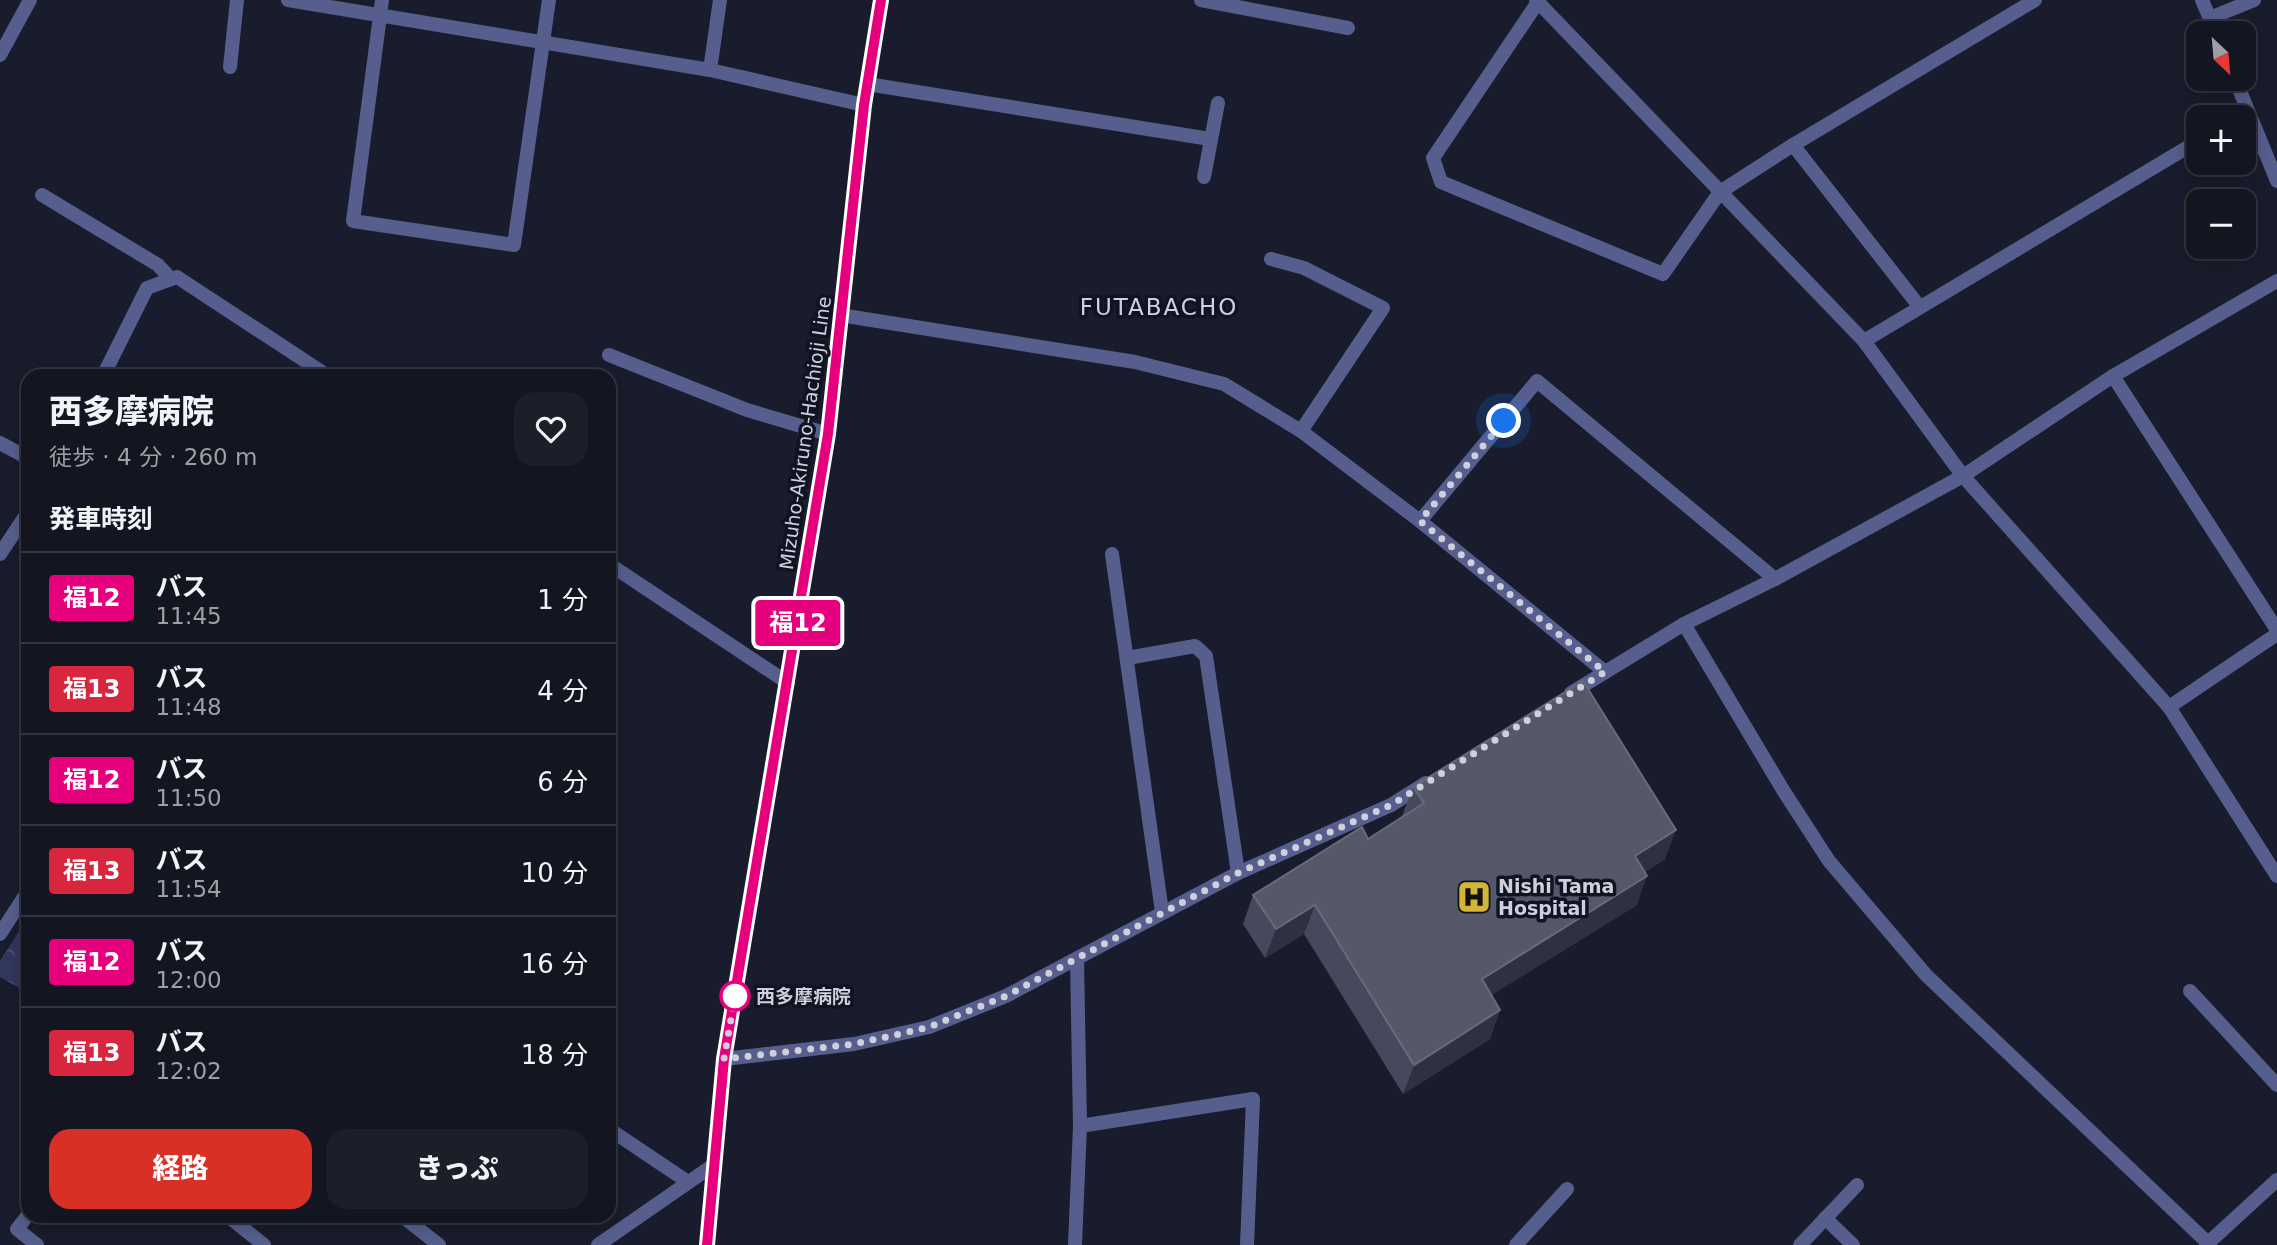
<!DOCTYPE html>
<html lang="ja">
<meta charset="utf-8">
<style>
:root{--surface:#131521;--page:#1c1e2a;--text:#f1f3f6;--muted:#9d9fa5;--line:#32343f;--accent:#d93025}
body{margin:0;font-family:"DejaVu Sans","Noto Sans JP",sans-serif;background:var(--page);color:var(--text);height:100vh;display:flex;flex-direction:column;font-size:26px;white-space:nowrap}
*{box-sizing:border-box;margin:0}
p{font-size:23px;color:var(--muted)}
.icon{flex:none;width:38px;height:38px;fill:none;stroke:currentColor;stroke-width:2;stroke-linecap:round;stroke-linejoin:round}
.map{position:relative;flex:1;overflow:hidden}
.details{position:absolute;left:21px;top:369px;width:595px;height:854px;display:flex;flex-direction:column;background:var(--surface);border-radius:21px;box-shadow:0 4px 18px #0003,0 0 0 2px var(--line)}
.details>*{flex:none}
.badge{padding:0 14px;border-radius:5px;font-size:24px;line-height:46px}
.needle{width:46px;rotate:154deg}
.buttons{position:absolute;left:2186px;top:21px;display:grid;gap:14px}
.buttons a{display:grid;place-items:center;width:70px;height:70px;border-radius:14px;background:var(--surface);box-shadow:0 4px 18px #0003,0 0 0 2px var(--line);font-size:35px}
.you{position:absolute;width:35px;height:35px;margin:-18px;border:5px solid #fff;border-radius:50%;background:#1a73e8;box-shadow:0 0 0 10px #1a73e833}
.map>.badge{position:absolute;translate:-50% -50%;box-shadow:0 0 0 4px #fff}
h2{padding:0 28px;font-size:26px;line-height:63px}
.round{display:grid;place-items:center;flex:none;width:74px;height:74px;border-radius:21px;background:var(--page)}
.overview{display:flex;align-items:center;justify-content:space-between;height:119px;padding:0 28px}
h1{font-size:33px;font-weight:800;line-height:52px}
.primary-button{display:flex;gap:14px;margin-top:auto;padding:14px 28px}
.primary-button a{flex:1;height:80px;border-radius:21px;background:var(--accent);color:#fff;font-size:28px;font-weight:800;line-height:80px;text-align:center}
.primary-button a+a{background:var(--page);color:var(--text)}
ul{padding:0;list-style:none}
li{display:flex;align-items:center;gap:21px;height:91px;padding:0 28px;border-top:2px solid var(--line)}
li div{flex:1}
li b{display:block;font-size:26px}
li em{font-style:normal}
li .badge{min-width:77px;font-weight:700;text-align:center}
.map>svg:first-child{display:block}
.park{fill:url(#park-crowns)}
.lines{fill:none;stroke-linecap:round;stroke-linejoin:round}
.service{stroke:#565e8d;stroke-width:14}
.minor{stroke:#565e8d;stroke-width:14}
.secondary{stroke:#7782ce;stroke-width:14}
.wall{fill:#45495b}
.shaded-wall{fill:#2d3142}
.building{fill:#545869;stroke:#676b7b;stroke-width:2}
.line-casing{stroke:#fff;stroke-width:16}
.line{stroke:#e6007e;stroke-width:10}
.walk{stroke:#ced1dc;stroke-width:7;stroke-dasharray:0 12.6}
.stop-dot{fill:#fff;stroke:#e6007e;stroke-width:3.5}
.labels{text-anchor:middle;stroke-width:7;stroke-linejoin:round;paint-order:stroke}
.street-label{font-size:19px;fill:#ced1dc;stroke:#101322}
.poi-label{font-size:19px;font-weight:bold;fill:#ced1dc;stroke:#101322;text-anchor:start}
.stop-label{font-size:19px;font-weight:bold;fill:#ced1dc;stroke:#101322;text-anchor:start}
.quarter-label{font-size:23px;letter-spacing:2px;fill:#ced1dc;stroke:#101322}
</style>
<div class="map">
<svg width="2277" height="1245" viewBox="0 0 2277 1245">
<defs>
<pattern id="park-crowns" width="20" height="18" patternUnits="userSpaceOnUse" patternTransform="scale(1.75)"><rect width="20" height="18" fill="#31375d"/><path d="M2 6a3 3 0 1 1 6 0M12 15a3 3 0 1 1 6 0" fill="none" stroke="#4e5374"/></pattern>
</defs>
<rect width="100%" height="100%" fill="#191c2c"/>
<!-- park -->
<polygon class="park" points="28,917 28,993 0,977 0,961"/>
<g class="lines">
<!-- service -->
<g class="service">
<polyline points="380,16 353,221 514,245 549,0"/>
<polyline points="230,67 237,0"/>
<polyline points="710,70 720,0"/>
<polyline points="1793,145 1919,306"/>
<polyline points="1204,177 1218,103"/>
<polyline points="42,195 158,265 171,279"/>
<polyline points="1271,259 1304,268 1383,308 1301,431"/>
<polyline points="2190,991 2277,1085"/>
</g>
<!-- minor -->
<g class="minor">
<polyline points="288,0 710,70 864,105"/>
<polyline points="1201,0 1348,28"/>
<polyline points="1536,0 1864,341 1963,476 2169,707 2277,876"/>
<polyline points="2202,0 2216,33"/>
<polyline points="1538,2 1433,158 1441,182 1663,274 1720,192 1793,145 2035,0"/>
<polyline points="380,16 382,0"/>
<polyline points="2210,18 2254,0"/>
<polyline points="0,55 30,0"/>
<polyline points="2235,79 2277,181"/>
<polyline points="867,84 1210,139"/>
<polyline points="840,315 1135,362 1224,384 1301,431 1420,521 1605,672"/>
<polyline points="1864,341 2198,141"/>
<polyline points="609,355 747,410 828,434"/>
<polyline points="103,376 147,288 177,277 328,376"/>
<polyline points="2113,376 2277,630"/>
<polyline points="0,443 28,458"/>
<polyline points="1420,521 1537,381 1775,579"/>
<polyline points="0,554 28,512"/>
<polyline points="1112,554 1162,912"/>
<polyline points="609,564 788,683"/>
<polyline points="1684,624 1783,790 1829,861 1926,975 2208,1243"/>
<polyline points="1127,658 1195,646 1206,656 1238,873"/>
<polyline points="1571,693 1684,624 1775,579 1963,476 2113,376 2277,281"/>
<polyline points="2169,707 2277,634"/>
<polyline points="0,934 28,891"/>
<polyline points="724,1059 854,1044 929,1027 1006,996 1238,873 1391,805 1426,783"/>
<polyline points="1080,1126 1253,1099 1247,1245"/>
<polyline points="609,1129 688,1182"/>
<polyline points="28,1215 17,1229 37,1245"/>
<polyline points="228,1216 264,1245"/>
<polyline points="402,1216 439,1245"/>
<polyline points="1825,1218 1853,1245"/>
<polyline points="598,1245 715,1164"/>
<polyline points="1075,1245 1080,1126 1077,959"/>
<polyline points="1516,1245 1567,1189"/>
<polyline points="1800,1245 1857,1185"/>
<polyline points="2206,1245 2277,1180"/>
</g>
<!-- secondary -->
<polyline class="secondary" points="707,1245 724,1059 828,434 864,105 881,0"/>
</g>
<!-- wall -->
<polygon class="wall" points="1413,787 1665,859 1645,872 1637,905 1491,995 1500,1010 1490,1039 1403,1094 1304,934 1265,958 1243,924 1253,895 1368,839 1403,817 1402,816"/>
<!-- shaded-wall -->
<g class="shaded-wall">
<polygon points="1676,830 1665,859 1625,885 1635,856"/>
<polygon points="1647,876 1637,905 1471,1008 1482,979"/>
<polygon points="1315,905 1304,934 1265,958 1276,929"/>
<polygon points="1500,1010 1490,1039 1403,1094 1414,1065"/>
</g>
<!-- building -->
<polygon class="building" points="1583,681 1676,830 1635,856 1647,876 1482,979 1500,1010 1414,1065 1315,905 1276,929 1253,895 1362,827 1368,839 1424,803 1413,787"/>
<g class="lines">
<defs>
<polyline id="line" points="707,1245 724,1059 828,434 864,105 881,0"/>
</defs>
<!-- line casing -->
<use href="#line" class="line-casing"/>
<!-- line -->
<use href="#line" class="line"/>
<!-- walk -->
<polyline class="walk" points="735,996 724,1059 854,1044 904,1033 929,1027 1006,996 1238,873 1391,805 1605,672 1420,521 1504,421"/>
</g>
<!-- icons -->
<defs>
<symbol id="hospital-square" viewBox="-11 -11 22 22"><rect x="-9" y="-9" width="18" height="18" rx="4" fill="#d3b635" stroke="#101322"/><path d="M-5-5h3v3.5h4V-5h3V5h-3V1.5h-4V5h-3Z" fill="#111"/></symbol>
</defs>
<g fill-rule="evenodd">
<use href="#hospital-square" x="1455" y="878" width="38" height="38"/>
</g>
<!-- markers -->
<circle class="stop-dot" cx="735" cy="996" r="14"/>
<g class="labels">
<!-- street labels -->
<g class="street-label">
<text transform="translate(805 433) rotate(-82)" y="7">Mizuho-Akiruno-Hachioji Line</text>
</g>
<!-- poi labels -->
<g class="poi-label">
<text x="1498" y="893">Nishi Tama<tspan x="1498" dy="22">Hospital</tspan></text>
</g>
<!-- stop labels -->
<g class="stop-label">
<text x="756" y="1003">西多摩病院</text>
</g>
<!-- quarter labels -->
<g class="quarter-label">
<text x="1159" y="315">FUTABACHO</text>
</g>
</g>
</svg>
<div class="buttons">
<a><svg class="needle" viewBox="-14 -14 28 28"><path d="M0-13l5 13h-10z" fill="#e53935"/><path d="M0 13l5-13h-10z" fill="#9d9fa5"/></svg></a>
<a>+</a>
<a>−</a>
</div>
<div class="you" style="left:1504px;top:421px"></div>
<b class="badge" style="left:798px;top:623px;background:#e6007e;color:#fff">福12</b>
<section class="details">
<div class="overview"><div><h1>西多摩病院</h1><p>徒歩 · 4 分 · 260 m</p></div><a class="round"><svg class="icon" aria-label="heart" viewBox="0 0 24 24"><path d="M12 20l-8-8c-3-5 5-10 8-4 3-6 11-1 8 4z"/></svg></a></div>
<h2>発車時刻</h2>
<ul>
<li><span class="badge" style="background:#e6007e;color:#fff">福12</span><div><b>バス</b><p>11:45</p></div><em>1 分</em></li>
<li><span class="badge" style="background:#d7263d;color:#fff">福13</span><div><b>バス</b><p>11:48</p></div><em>4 分</em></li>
<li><span class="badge" style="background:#e6007e;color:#fff">福12</span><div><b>バス</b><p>11:50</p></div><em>6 分</em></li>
<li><span class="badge" style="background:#d7263d;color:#fff">福13</span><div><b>バス</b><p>11:54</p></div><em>10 分</em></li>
<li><span class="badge" style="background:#e6007e;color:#fff">福12</span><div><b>バス</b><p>12:00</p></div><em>16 分</em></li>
<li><span class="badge" style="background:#d7263d;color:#fff">福13</span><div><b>バス</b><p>12:02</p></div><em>18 分</em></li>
</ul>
<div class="primary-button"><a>経路</a><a>きっぷ</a></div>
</section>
</div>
